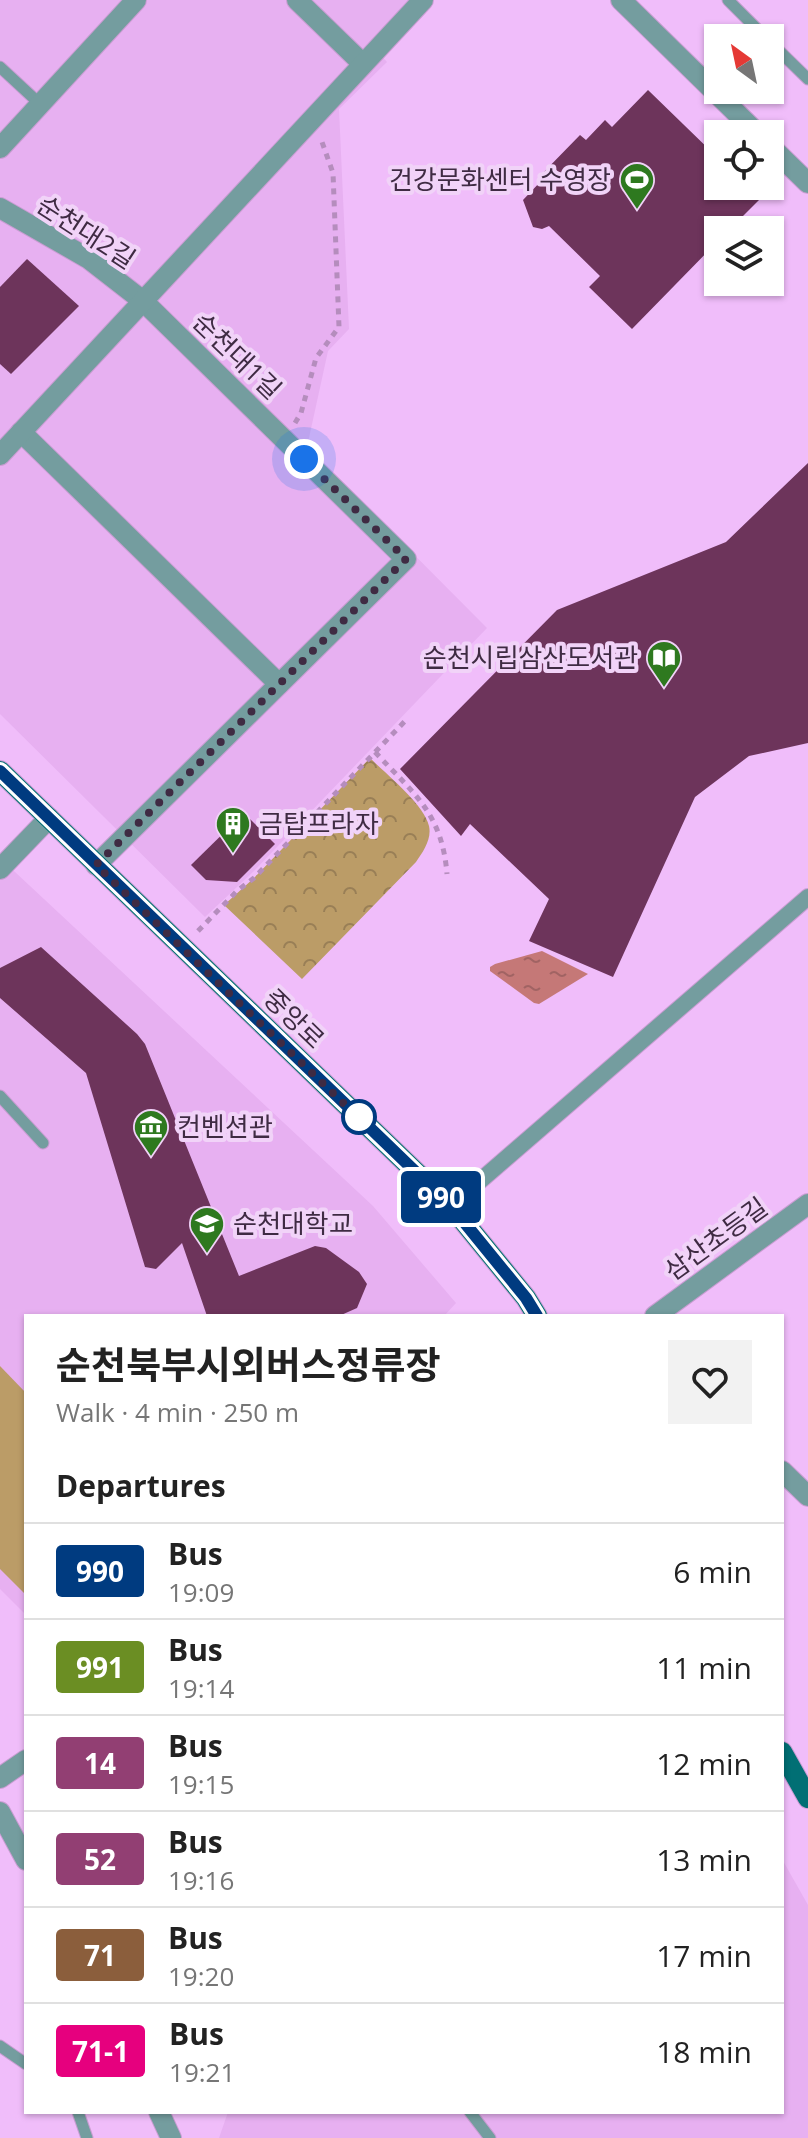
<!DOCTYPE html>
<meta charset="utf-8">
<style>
:root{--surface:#fff;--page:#f2f2f2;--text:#222;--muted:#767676;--line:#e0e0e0}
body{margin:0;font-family:"Open Sans","Noto Sans KR",sans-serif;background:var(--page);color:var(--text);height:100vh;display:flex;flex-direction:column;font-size:30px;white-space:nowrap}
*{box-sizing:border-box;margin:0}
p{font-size:26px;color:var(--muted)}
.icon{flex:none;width:44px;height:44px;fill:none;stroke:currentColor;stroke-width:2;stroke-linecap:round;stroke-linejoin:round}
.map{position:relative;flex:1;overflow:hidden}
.side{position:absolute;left:24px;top:1314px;width:760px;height:800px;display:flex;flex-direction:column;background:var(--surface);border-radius:0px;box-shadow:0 2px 6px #0004}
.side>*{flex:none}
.badge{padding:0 16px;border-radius:6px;font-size:28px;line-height:52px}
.needle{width:52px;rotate:327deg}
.fabs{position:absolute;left:704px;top:24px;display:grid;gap:16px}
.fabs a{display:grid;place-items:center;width:80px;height:80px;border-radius:0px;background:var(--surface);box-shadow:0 2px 6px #0004;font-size:40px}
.you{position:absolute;width:40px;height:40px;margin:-20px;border:6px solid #fff;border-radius:50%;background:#1a73e8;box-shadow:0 0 0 12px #1a73e833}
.map>.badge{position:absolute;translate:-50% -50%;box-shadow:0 0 0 4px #fff}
h2{padding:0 32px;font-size:30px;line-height:72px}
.round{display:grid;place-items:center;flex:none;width:84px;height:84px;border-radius:0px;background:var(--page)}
.headline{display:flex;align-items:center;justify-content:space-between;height:136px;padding:0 32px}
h1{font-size:38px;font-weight:700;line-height:60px}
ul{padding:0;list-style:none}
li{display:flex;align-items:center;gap:24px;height:96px;padding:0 32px;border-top:2px solid var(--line)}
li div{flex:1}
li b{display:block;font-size:30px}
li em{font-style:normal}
li .badge{min-width:88px;font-weight:700;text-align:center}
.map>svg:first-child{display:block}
.built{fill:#e7b0f1}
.park{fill:url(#park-crowns)}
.pitch{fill:#bb9c67}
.water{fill:url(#water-ripples)}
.building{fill:#6d345b}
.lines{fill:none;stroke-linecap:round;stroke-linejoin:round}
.service-casing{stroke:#c99dd2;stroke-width:13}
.pedestrian-casing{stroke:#c99dd2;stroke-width:18}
.minor-casing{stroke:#c99dd2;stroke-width:22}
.tertiary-casing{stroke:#c99dd2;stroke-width:22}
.primary-casing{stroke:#c99dd2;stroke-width:22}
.path{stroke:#b58dbd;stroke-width:5;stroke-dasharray:6 6;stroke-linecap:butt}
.service{stroke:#749d9f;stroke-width:11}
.pedestrian{stroke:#749d9f;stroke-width:16}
.minor{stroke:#749d9f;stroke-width:20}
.tertiary{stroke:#749d9f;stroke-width:20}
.primary{stroke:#016f74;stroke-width:20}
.line-casing{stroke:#fff;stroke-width:18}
.line{stroke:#003b80;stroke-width:12}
.walk{stroke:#3f2b43;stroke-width:8;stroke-dasharray:0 14.4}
.stop-dot{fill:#fff;stroke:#003b80;stroke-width:4}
.labels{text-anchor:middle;stroke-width:8;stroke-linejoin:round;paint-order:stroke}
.poi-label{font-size:26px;fill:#3f2b43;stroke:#f1d3f8;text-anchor:start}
.street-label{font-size:26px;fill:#3f2b43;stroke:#f1d3f8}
</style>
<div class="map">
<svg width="808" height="2138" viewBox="0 0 808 2138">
<defs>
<pattern id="park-crowns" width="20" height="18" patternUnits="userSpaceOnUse" patternTransform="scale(2)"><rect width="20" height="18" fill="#bb9c67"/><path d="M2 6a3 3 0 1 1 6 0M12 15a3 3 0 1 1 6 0" fill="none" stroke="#997f56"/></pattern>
<pattern id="water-ripples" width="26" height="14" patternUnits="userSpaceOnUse" patternTransform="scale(2)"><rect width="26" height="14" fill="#c57877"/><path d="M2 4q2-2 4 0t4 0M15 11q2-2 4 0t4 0" fill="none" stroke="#a16363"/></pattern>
</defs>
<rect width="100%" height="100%" fill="#f0bdfa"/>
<!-- built -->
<g class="built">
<polygon points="0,0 424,0 376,50 387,62 339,109 349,329 328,351 307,447 487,628 254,871 205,917 0,714"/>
<polygon points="0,858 373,1206 456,1303 444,1316 26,1316 25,1614 0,1589"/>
<polygon points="782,1859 808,1905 808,2138 219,2138 228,2112 782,2112"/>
</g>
<!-- park -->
<path class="park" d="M370,758C386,774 424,804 429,826C432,839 423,852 416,862L302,979L224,905L254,878Z"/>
<!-- pitch -->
<polygon class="pitch" points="0,1366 26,1393 26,1595 0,1569"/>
<!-- water -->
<polygon class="water" points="542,951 588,974 539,1004 534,1003 490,971 490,967 495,964"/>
<!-- building -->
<g class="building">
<polygon points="648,90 718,158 718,186 747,186 760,199 729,230 718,230 718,241 632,329 589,287 600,276 549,226 542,229 533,227 523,200 543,179 540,176 580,135 586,140 605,120 612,127"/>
<polygon points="27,259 79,306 11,374 0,364 0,287"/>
<polygon points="808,463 808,743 749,756 695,797 613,977 529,941 549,899 470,824 461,836 400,769 557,610 726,542"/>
<polygon points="244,813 275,844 237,882 206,880 191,865"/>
<polygon points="41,947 137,1034 145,1044 239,1276 315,1246 326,1248 359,1272 367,1284 357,1308 339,1316 207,1316 182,1243 156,1269 145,1267 86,1073 0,998 0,968"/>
</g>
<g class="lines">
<defs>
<g id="service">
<polyline points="728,0 766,38"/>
<polyline points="770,42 808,79"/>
<polyline points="0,67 40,104"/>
<polyline points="0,1096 43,1143"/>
<polyline points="0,2046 26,2064"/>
<polyline points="78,2112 87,2138"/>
<polyline points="470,2112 490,2138"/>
</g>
<polyline id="pedestrian" points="451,1206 808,897"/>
<g id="minor">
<polyline points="297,0 363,64"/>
<polyline points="0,148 136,0"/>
<polyline points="0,208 89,259 143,301 406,559 96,865"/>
<polyline points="21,432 279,684"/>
<polyline points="0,455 423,0"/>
<polyline points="0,869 49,818"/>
<polyline points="782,1471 808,1496"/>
<polyline points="0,1778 26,1760"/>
<polyline points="0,1812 26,1860"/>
<polyline points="159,2112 171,2138"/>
</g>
<g id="tertiary">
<polyline points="621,0 758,134"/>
<polyline points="770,146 808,183"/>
<polyline points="655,1316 808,1204"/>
</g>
<g id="primary">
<polyline points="0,771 451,1206 526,1298 537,1316"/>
<polyline points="782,1752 808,1798"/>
</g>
</defs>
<!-- service casing -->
<use href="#service" class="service-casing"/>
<!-- pedestrian casing -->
<use href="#pedestrian" class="pedestrian-casing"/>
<!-- minor casing -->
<use href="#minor" class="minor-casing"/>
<!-- tertiary casing -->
<use href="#tertiary" class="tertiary-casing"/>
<!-- primary casing -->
<use href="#primary" class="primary-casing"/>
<!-- path -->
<g class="path">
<polyline points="295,423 301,413 316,358 339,327 333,173 322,142"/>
<path d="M375,752C414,794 442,813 447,874"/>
<polyline points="198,931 237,891 254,878 407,719"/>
</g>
<!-- service -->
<use href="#service" class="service"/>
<!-- pedestrian -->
<use href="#pedestrian" class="pedestrian"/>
<!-- minor -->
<use href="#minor" class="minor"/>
<!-- tertiary -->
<use href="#tertiary" class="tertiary"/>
<!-- primary -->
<use href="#primary" class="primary"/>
</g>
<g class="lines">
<defs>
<polyline id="line" points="0,771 451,1206 526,1298 537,1316"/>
</defs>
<!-- line casing -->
<use href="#line" class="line-casing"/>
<!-- line -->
<use href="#line" class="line"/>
<!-- walk -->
<polyline class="walk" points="304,459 406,559 96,865 366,1125 359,1117"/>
</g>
<!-- icons -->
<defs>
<symbol id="stadium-pin" viewBox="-11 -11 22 30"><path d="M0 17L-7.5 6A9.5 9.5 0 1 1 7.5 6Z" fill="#2e791f" stroke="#f1d3f8"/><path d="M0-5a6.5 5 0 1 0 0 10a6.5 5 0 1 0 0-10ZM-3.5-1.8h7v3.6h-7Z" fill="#fff"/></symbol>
<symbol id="library-pin" viewBox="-11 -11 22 30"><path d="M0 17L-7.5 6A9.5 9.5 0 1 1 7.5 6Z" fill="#2e791f" stroke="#f1d3f8"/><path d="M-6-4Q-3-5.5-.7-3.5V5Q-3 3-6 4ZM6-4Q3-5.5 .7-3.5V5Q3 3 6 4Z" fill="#fff"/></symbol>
<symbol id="building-pin" viewBox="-11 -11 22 30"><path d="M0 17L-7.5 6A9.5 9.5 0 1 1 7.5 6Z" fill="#2e791f" stroke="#f1d3f8"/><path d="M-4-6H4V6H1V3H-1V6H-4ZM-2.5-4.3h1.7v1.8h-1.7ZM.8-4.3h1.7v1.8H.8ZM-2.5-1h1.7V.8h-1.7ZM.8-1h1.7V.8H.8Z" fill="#fff"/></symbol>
<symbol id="museum-pin" viewBox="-11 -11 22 30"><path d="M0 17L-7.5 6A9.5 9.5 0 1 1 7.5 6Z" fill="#2e791f" stroke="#f1d3f8"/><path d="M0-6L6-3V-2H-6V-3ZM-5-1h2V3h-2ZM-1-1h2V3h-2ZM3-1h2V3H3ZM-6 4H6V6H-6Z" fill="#fff"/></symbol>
<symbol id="university-pin" viewBox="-11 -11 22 30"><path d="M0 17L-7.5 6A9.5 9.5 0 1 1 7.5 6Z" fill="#2e791f" stroke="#f1d3f8"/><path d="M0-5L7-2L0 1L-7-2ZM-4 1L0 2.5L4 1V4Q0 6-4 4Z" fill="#fff"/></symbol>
</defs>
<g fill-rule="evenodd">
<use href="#stadium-pin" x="617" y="160" width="40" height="54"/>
<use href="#library-pin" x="644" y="638" width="40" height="54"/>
<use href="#building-pin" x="213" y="804" width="40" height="54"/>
<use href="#museum-pin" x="131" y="1107" width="40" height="54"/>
<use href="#university-pin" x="187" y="1204" width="40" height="54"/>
</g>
<!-- markers -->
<circle class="stop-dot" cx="359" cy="1117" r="16"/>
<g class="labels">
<!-- poi labels -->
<g class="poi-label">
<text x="611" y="189" text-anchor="end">건강문화센터 수영장</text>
<text x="638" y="667" text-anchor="end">순천시립삼산도서관</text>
<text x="259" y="833">금탑프라자</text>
<text x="177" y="1136">컨벤션관</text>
<text x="233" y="1233">순천대학교</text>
</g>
<!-- street labels -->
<g class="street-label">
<text transform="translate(86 232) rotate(33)" y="9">순천대2길</text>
<text transform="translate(237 356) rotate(44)" y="9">순천대1길</text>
<text transform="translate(294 1019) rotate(44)" y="9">중앙로</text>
<text transform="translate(716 1239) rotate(-36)" y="9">삼산초등길</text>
</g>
</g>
</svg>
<div class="fabs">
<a><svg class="needle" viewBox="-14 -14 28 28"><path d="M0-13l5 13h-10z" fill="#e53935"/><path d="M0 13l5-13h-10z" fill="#767676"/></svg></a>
<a><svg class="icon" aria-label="locate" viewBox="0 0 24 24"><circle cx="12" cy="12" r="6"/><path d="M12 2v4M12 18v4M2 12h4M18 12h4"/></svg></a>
<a><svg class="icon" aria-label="layers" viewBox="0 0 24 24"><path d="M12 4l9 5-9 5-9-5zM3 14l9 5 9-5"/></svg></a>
</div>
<div class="you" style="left:304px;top:459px"></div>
<b class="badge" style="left:441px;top:1197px;background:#003b80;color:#fff">990</b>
<section class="side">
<div class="headline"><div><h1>순천북부시외버스정류장</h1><p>Walk · 4 min · 250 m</p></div><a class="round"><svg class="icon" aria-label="heart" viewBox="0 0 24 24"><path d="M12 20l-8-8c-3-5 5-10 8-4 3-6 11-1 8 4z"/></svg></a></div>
<h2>Departures</h2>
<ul>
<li><span class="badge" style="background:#003b80;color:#fff">990</span><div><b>Bus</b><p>19:09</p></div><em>6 min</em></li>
<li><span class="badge" style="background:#6b8e23;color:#fff">991</span><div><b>Bus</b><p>19:14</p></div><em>11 min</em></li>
<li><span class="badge" style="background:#923f73;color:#fff">14</span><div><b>Bus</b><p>19:15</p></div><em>12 min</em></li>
<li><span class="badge" style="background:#923f73;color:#fff">52</span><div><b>Bus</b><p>19:16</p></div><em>13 min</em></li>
<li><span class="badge" style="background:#8b5e3c;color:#fff">71</span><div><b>Bus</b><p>19:20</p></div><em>17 min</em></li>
<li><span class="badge" style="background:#e6007e;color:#fff">71-1</span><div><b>Bus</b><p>19:21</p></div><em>18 min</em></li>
</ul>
</section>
</div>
